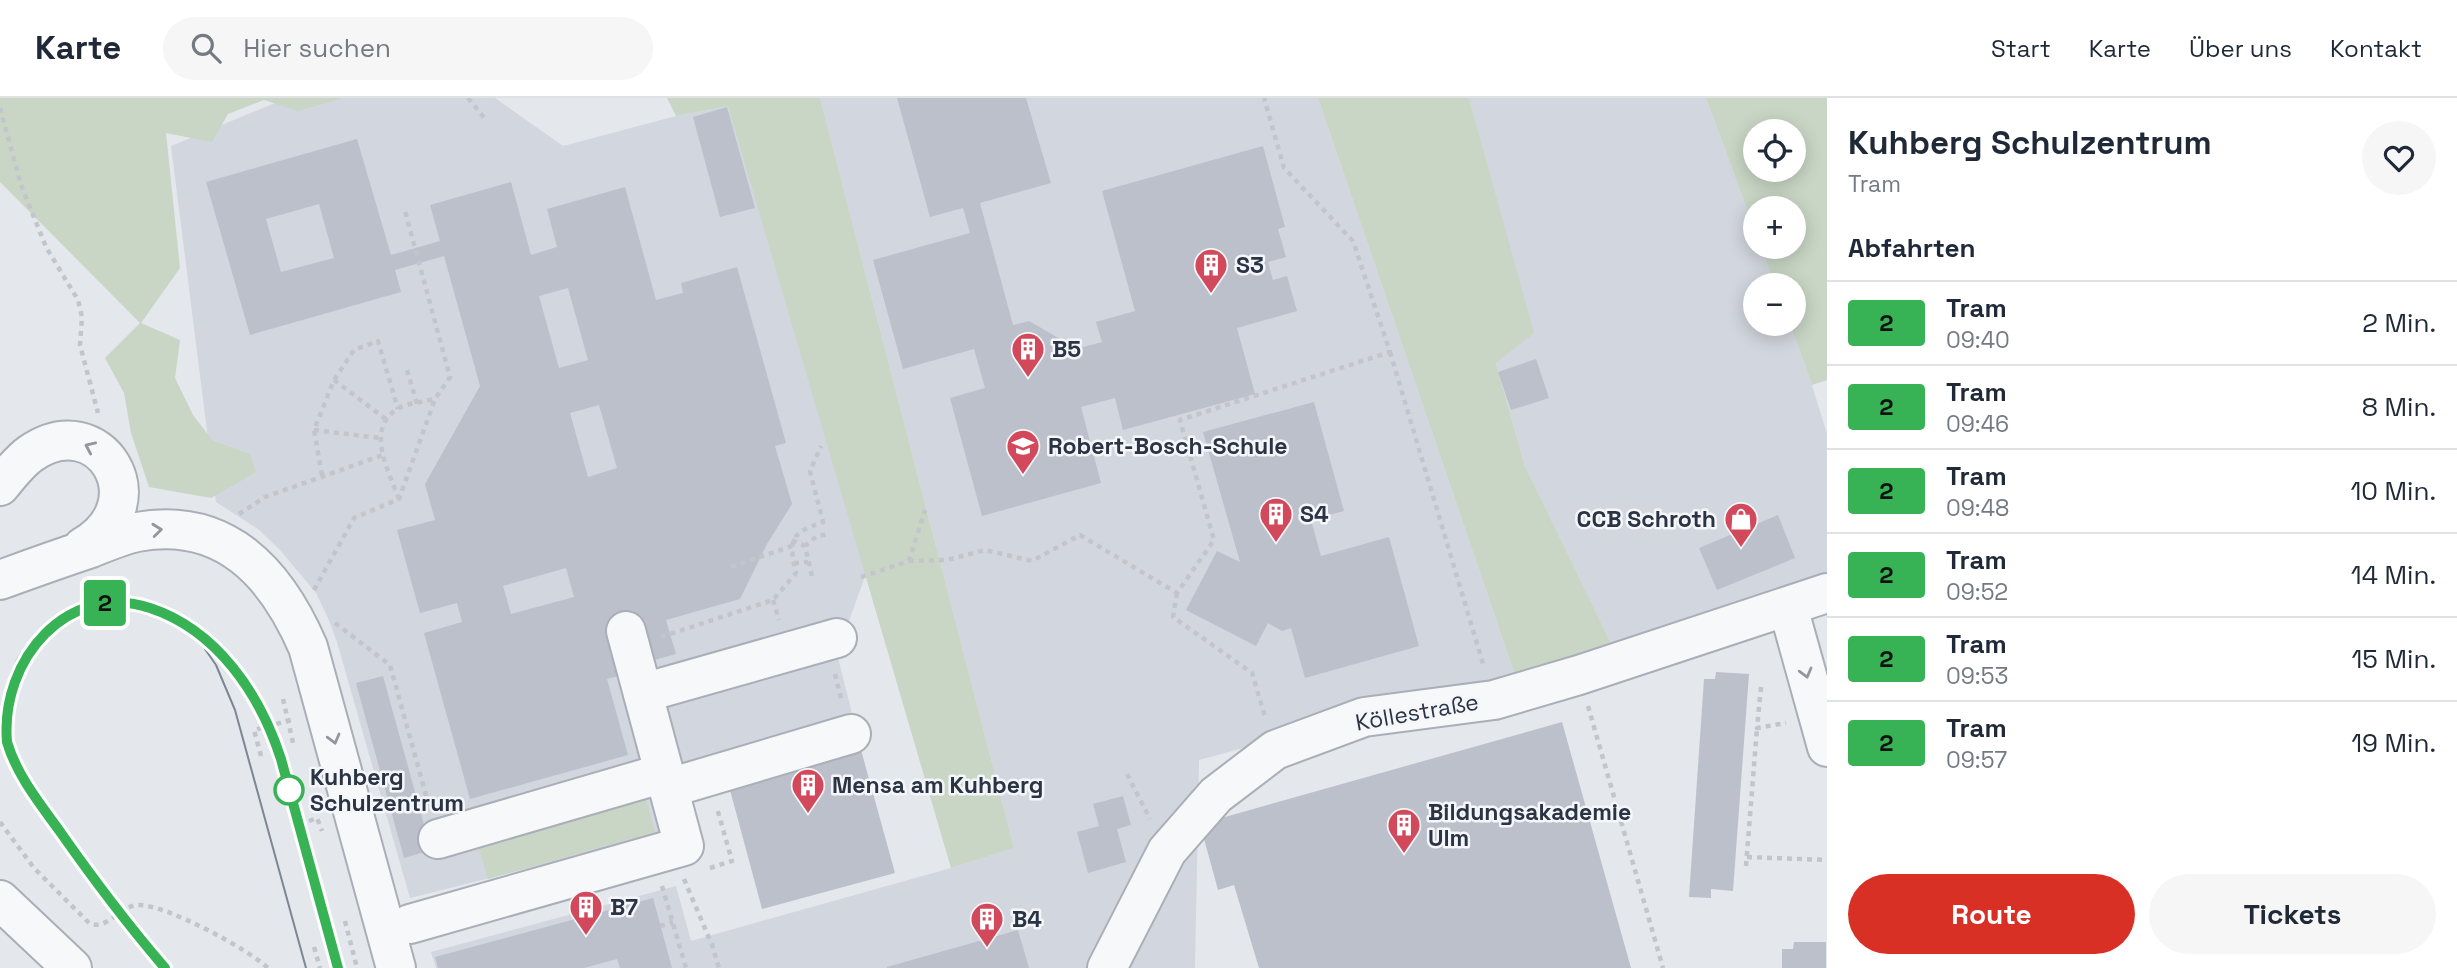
<!DOCTYPE html>
<html lang="de">
<meta charset="utf-8">
<style>
:root{--surface:#fff;--page:#f6f6f7;--text:#1f2937;--muted:#747a83;--line:#e0e1e3;--accent:#d93025}
body{margin:0;font-family:"Space Grotesk",sans-serif;background:var(--page);color:var(--text);height:100vh;display:flex;flex-direction:column;font-size:26px;white-space:nowrap}
*{box-sizing:border-box;margin:0}
p{font-size:23px;color:var(--muted)}
.icon{flex:none;width:38px;height:38px;fill:none;stroke:currentColor;stroke-width:2;stroke-linecap:round;stroke-linejoin:round}
.map{position:relative;flex:1;overflow:hidden}
.drawer{display:flex;flex-direction:column;background:var(--surface);width:630px}
.drawer>*{flex:none}
.badge{padding:0 14px;border-radius:5px;font-size:24px;line-height:46px}
.fabs{position:absolute;left:1743px;top:21px;display:grid;gap:14px}
.fabs a{display:grid;place-items:center;width:63px;height:63px;border-radius:50%;background:var(--surface);box-shadow:0 4px 18px #0003;font-size:35px}
.map>.badge{position:absolute;translate:-50% -50%;box-shadow:0 0 0 4px #fff}
h2{padding:0 21px;font-size:26px;line-height:63px}
.round{display:grid;place-items:center;flex:none;width:74px;height:74px;border-radius:37px;background:var(--page)}
.overview{display:flex;align-items:center;justify-content:space-between;height:119px;padding:0 21px}
h1{font-size:33px;font-weight:700;line-height:52px}
.cta{display:flex;gap:14px;margin-top:auto;padding:14px 21px}
.cta a{flex:1;height:80px;border-radius:42px;background:var(--accent);color:#fff;font-size:28px;font-weight:700;line-height:80px;text-align:center}
.cta a+a{background:var(--page);color:var(--text)}
ul{padding:0;list-style:none}
li{display:flex;align-items:center;gap:21px;height:84px;padding:0 21px;border-top:2px solid var(--line)}
li div{flex:1}
li b{display:block;font-size:26px}
li em{font-style:normal}
li .badge{min-width:77px;font-weight:700;text-align:center}
header{display:flex;align-items:center;gap:42px;box-sizing:border-box;height:98px;padding:0 35px;background:var(--surface);border-bottom:2px solid var(--line)}
header strong{font-size:33px}
nav{display:flex;gap:38px;margin-inline-start:auto;font-size:24px}
.search{width:490px;height:63px;background:var(--page);display:flex;align-items:center;gap:18px;box-sizing:border-box;padding:0 24px;border-radius:38px;color:var(--muted);font-size:26px}
main{display:flex;flex:1;min-height:0}
.map>svg:first-child{display:block}
.built{fill:#d2d6de}
.green{fill:#c9d6c5;fill-rule:evenodd}
.building{fill:#bbc0ca;fill-rule:evenodd}
.lines{fill:none;stroke-linecap:round;stroke-linejoin:round}
.minor-casing{stroke:#a9aeb7;stroke-width:42}
.path{stroke:#c2c5cb;stroke-width:4.5;stroke-dasharray:5 5;stroke-linecap:butt}
.minor{stroke:#f7f8fa;stroke-width:38}
.tram{stroke:#7d8696;stroke-width:2}
.oneway{stroke:#9196a0}
.line-casing{stroke:#fff;stroke-width:16}
.line{stroke:#37b355;stroke-width:10}
.stop-dot{fill:#fff;stroke:#37b355;stroke-width:3.5}
.labels{text-anchor:middle;stroke-width:5;stroke-linejoin:round;paint-order:stroke}
.poi-label{font-size:23px;font-weight:bold;fill:#2b3445;stroke:#f4f6f9;text-anchor:start}
.street-label{font-size:23px;fill:#2b3445;stroke:#f4f6f9}
.stop-label{font-size:23px;font-weight:bold;fill:#2b3445;stroke:#f4f6f9;text-anchor:start}
</style>
<header>
<strong>Karte</strong>
<div class="search"><svg class="icon" aria-label="search" viewBox="0 0 24 24"><circle cx="10" cy="10" r="6"/><path d="M15 15l6 6"/></svg>Hier suchen</div>
<nav><a>Start</a><a>Karte</a><a>Über uns</a><a>Kontakt</a></nav>
</header>
<main>
<div class="map">
<svg width="1827" height="870" viewBox="0 0 1827 870">
<rect width="100%" height="100%" fill="#e4e7ec"/>
<!-- built -->
<g class="built">
<polygon points="287,0 495,0 563,48 676,18 728,8 872,459 837,556 855,627 730,661 658,738 410,800 337,544 328,520 316,495 280,452 258,431 216,404 171,48"/>
<polygon points="820,0 1318,0 1515,577 1199,662 1195,870 436,870 431,854 676,788 691,843 951,770 1014,750"/>
<polygon points="1469,0 1706,0 1755,133 1755,149 1761,149 1775,187 1755,187 1755,226 1790,226 1812,287 1827,336 1827,477 1613,549 1525,368 1496,264 1533,235"/>
</g>
<!-- green -->
<g class="green">
<polygon points="0,0 343,0 298,13 264,2 228,16 212,44 166,35 180,170 141,225 180,242 175,280 193,317 213,343 250,356 256,374 211,400 149,389 131,335 124,295 105,260 140,225 0,84"/>
<polygon points="667,0 820,0 1014,750 951,770 728,8 676,18"/>
<polygon points="1318,0 1469,0 1534,235 1496,265 1525,368 1613,549 1515,577"/>
<path d="M1706,0H1827V282L1812,287L1790,226H1794V187H1775L1761,149H1794V110H1755V133ZM1755,33H1794V72H1755Z"/>
<polygon points="644,694 655,734 488,781 476,741"/>
</g>
<!-- building -->
<g class="building">
<polygon points="897,0 1026,0 1051,85 980,105 1013,227 1029,223 1062,242 1065,254 1102,244 1096,224 1135,213 1102,93 1263,48 1285,129 1278,131 1286,159 1268,164 1273,182 1287,178 1297,213 1237,230 1255,296 1123,332 1115,300 1081,309 1101,385 982,418 950,300 985,290 974,251 903,271 873,162 970,135 963,110 930,119"/>
<polygon points="727,9 755,110 720,119 693,19"/>
<path d="M357,41L391,157L440,143L430,107L511,84L531,157L557,149L547,111L625,89L656,202L683,195L681,185L737,169L786,345L775,348L792,406L767,446L740,501L666,522L676,556L640,566L642,572L607,581L628,657L470,701L424,535L462,524L457,505L420,515L397,432L435,422L425,386L480,288L444,158L395,172L401,194L250,237L206,84ZM319,106L334,160L281,174L266,121ZM568,190L588,262L559,270L539,198ZM599,307L617,370L588,379L570,315ZM566,470L574,499L511,516L503,488Z"/>
<polygon points="1536,261 1549,300 1511,312 1498,274"/>
<polygon points="1314,304 1344,413 1311,422 1321,458 1389,439 1419,548 1305,580 1291,530 1282,533 1268,525 1256,548 1186,512 1217,453 1240,464 1203,334"/>
<polygon points="1778,417 1795,460 1717,492 1699,450"/>
<polygon points="1716,574 1749,576 1733,793 1711,791 1711,800 1689,799 1704,581 1715,581"/>
<polygon points="383,578 431,752 404,760 356,585"/>
<polygon points="1562,624 1631,870 1259,870 1234,787 1218,792 1200,726"/>
<polygon points="858,641 895,775 762,811 726,677"/>
<polygon points="1123,698 1131,727 1117,731 1126,764 1088,775 1077,734 1099,728 1093,706"/>
<polygon points="653,800 672,870 620,870 617,861 584,870 438,870 435,859"/>
<polygon points="1018,832 1029,870 887,870 887,869"/>
<polygon points="1794,844 1826,844 1826,870 1782,870 1782,851 1793,851"/>
</g>
<g class="lines">
<defs>
<g id="minor">
<path d="M0,388C9,377 19,364 30,356C99,307 160,404 83,449"/>
<path d="M0,482C30,471 61,460 91,450C106,444 122,437 137,434C225,418 276,475 308,549L396,870"/>
<polyline points="1788,509 1827,649"/>
<polyline points="643,595 837,540"/>
<polyline points="669,690 851,636"/>
<polyline points="438,741 664,675"/>
<polyline points="0,802 72,870"/>
<polyline points="410,826 684,748 626,533"/>
<polyline points="1107,870 1167,753 1216,697 1275,652 1364,619 1494,602 1579,577 1827,495"/>
</g>
</defs>
<!-- minor casing -->
<use href="#minor" class="minor-casing"/>
<!-- path -->
<g class="path">
<polyline points="468,0 486,22"/>
<polyline points="0,10 21,87 46,149 78,202 82,219 80,247 98,315"/>
<polyline points="1390,254 1484,569"/>
<polyline points="407,272 417,306"/>
<polyline points="334,282 387,322"/>
<polyline points="314,332 380,340"/>
<polyline points="322,377 314,332 334,282 354,252 378,243 398,311"/>
<path d="M399,401C389,374 365,332 397,311C407,305 423,304 434,301"/>
<polyline points="239,416 265,399 383,357"/>
<polyline points="792,442 805,448"/>
<polyline points="909,463 947,462 985,452 1032,463 1080,437 1177,495 1214,442 1180,322 1390,254 1353,143 1284,70 1264,0"/>
<polyline points="794,465 808,464"/>
<polyline points="731,469 792,448"/>
<polyline points="812,478 805,448 817,438 830,436"/>
<polyline points="861,479 909,463 925,412"/>
<polyline points="314,492 354,420 399,401 435,301 450,279 405,113"/>
<polyline points="1177,495 1173,519 1252,575 1266,622"/>
<polyline points="773,502 779,522"/>
<polyline points="335,525 390,567 429,708"/>
<path d="M661,539L773,502L796,475C788,441 791,435 823,424L810,373L821,348"/>
<polyline points="835,576 842,604"/>
<polyline points="1761,589 1757,630 1786,625"/>
<polyline points="283,601 294,649"/>
<polyline points="1588,608 1663,870"/>
<polyline points="261,658 254,632 294,621"/>
<polyline points="1127,676 1150,721"/>
<polyline points="309,723 317,720 322,733"/>
<path d="M0,724L34,770L90,826C110,831 119,808 138,807C165,806 248,851 268,870"/>
<polyline points="1747,759 1827,762"/>
<polyline points="1746,768 1757,630"/>
<polyline points="710,770 732,763 717,710"/>
<polyline points="684,781 712,847 719,870"/>
<polyline points="662,788 686,870"/>
<polyline points="345,823 357,870"/>
<polyline points="660,828 673,824"/>
<polyline points="314,849 320,870"/>
</g>
<!-- minor -->
<use href="#minor" class="minor"/>
<!-- tram -->
<g class="tram">
<polyline points="205,551 216,567 235,612 306,870"/>
<path d="M165,870C128,827 94,782 61,735C41,707 17,678 7,644C0,616 4,588 17,562C30,539 49,524 72,514C137,486 207,531 245,584C262,608 272,633 281,661L338,870"/>
</g>
</g>
<!-- one-way arrows -->
<defs><path id="oneway-chevron" d="M-2-3.5L2.5 0L-2 3.5" fill="none" stroke-width="1.6" stroke-linecap="round" stroke-linejoin="round" transform="scale(1.75)"/></defs>
<g class="oneway">
<use href="#oneway-chevron" transform="translate(90 349) rotate(-156)"/>
<use href="#oneway-chevron" transform="translate(157 432) rotate(-6)"/>
<use href="#oneway-chevron" transform="translate(1806 575) rotate(75)"/>
<use href="#oneway-chevron" transform="translate(334 641) rotate(75)"/>
</g>
<g class="lines">
<defs>
<path id="line" d="M165,870C128,827 94,782 61,735C41,707 17,678 7,644C0,561 68,483 150,510C217,532 260,596 281,661L338,870"/>
</defs>
<!-- line casing -->
<use href="#line" class="line-casing"/>
<!-- line -->
<use href="#line" class="line"/>
</g>
<!-- icons -->
<defs>
<symbol id="building-pin" viewBox="-11 -11 22 30"><path d="M0 17L-7.5 6A9.5 9.5 0 1 1 7.5 6Z" fill="#d1495b" stroke="#f4f6f9"/><path d="M-4-6H4V6H1V3H-1V6H-4ZM-2.5-4.3h1.7v1.8h-1.7ZM.8-4.3h1.7v1.8H.8ZM-2.5-1h1.7V.8h-1.7ZM.8-1h1.7V.8H.8Z" fill="#fff"/></symbol>
<symbol id="school-pin" viewBox="-11 -11 22 30"><path d="M0 17L-7.5 6A9.5 9.5 0 1 1 7.5 6Z" fill="#d1495b" stroke="#f4f6f9"/><path d="M0-5L7-2L0 1L-7-2ZM-4 1L0 2.5L4 1V4Q0 6-4 4Z" fill="#fff"/></symbol>
<symbol id="shop-pin" viewBox="-11 -11 22 30"><path d="M0 17L-7.5 6A9.5 9.5 0 1 1 7.5 6Z" fill="#d1495b" stroke="#f4f6f9"/><path d="M-5-2.5h2.3a2.7 3.5 0 0 1 5.4 0H5L5.5 6h-11ZM-1.5-2.5h3a1.5 2.3 0 0 0-3 0Z" fill="#fff"/></symbol>
</defs>
<g fill-rule="evenodd">
<use href="#building-pin" x="1192" y="148" width="38" height="52"/>
<use href="#building-pin" x="1009" y="232" width="38" height="52"/>
<use href="#school-pin" x="1004" y="329" width="38" height="52"/>
<use href="#building-pin" x="1257" y="397" width="38" height="52"/>
<use href="#shop-pin" x="1722" y="402" width="38" height="52"/>
<use href="#building-pin" x="789" y="668" width="38" height="52"/>
<use href="#building-pin" x="1385" y="708" width="38" height="52"/>
<use href="#building-pin" x="567" y="790" width="38" height="52"/>
<use href="#building-pin" x="968" y="802" width="38" height="52"/>
</g>
<!-- markers -->
<circle class="stop-dot" cx="289" cy="692" r="14"/>
<g class="labels">
<!-- poi labels -->
<g class="poi-label">
<text x="1236" y="175">S3</text>
<text x="1052" y="259">B5</text>
<text x="1048" y="356">Robert-Bosch-Schule</text>
<text x="1300" y="424">S4</text>
<text x="1716" y="429" text-anchor="end">CCB Schroth</text>
<text x="832" y="695">Mensa am Kuhberg</text>
<text x="1428" y="722">Bildungsakademie<tspan x="1428" dy="26">Ulm</tspan></text>
<text x="610" y="817">B7</text>
<text x="1012" y="829">B4</text>
</g>
<!-- street labels -->
<g class="street-label">
<text transform="translate(1417 614) rotate(-10)" y="8">Köllestraße</text>
</g>
<!-- stop labels -->
<g class="stop-label">
<text x="310" y="687">Kuhberg<tspan x="310" dy="26">Schulzentrum</tspan></text>
</g>
</g>
</svg>
<div class="fabs">
<a><svg class="icon" aria-label="locate" viewBox="0 0 24 24"><circle cx="12" cy="12" r="6"/><path d="M12 2v4M12 18v4M2 12h4M18 12h4"/></svg></a>
<a>+</a>
<a>−</a>
</div>
<b class="badge" style="left:105px;top:505px;background:#37b355;color:#111">2</b>
</div>
<section class="drawer">
<div class="overview"><div><h1>Kuhberg Schulzentrum</h1><p>Tram</p></div><a class="round"><svg class="icon" aria-label="heart" viewBox="0 0 24 24"><path d="M12 20l-8-8c-3-5 5-10 8-4 3-6 11-1 8 4z"/></svg></a></div>
<h2>Abfahrten</h2>
<ul>
<li><span class="badge" style="background:#37b355;color:#111">2</span><div><b>Tram</b><p>09:40</p></div><em>2 Min.</em></li>
<li><span class="badge" style="background:#37b355;color:#111">2</span><div><b>Tram</b><p>09:46</p></div><em>8 Min.</em></li>
<li><span class="badge" style="background:#37b355;color:#111">2</span><div><b>Tram</b><p>09:48</p></div><em>10 Min.</em></li>
<li><span class="badge" style="background:#37b355;color:#111">2</span><div><b>Tram</b><p>09:52</p></div><em>14 Min.</em></li>
<li><span class="badge" style="background:#37b355;color:#111">2</span><div><b>Tram</b><p>09:53</p></div><em>15 Min.</em></li>
<li><span class="badge" style="background:#37b355;color:#111">2</span><div><b>Tram</b><p>09:57</p></div><em>19 Min.</em></li>
</ul>
<div class="cta"><a>Route</a><a>Tickets</a></div>
</section>
</main>
